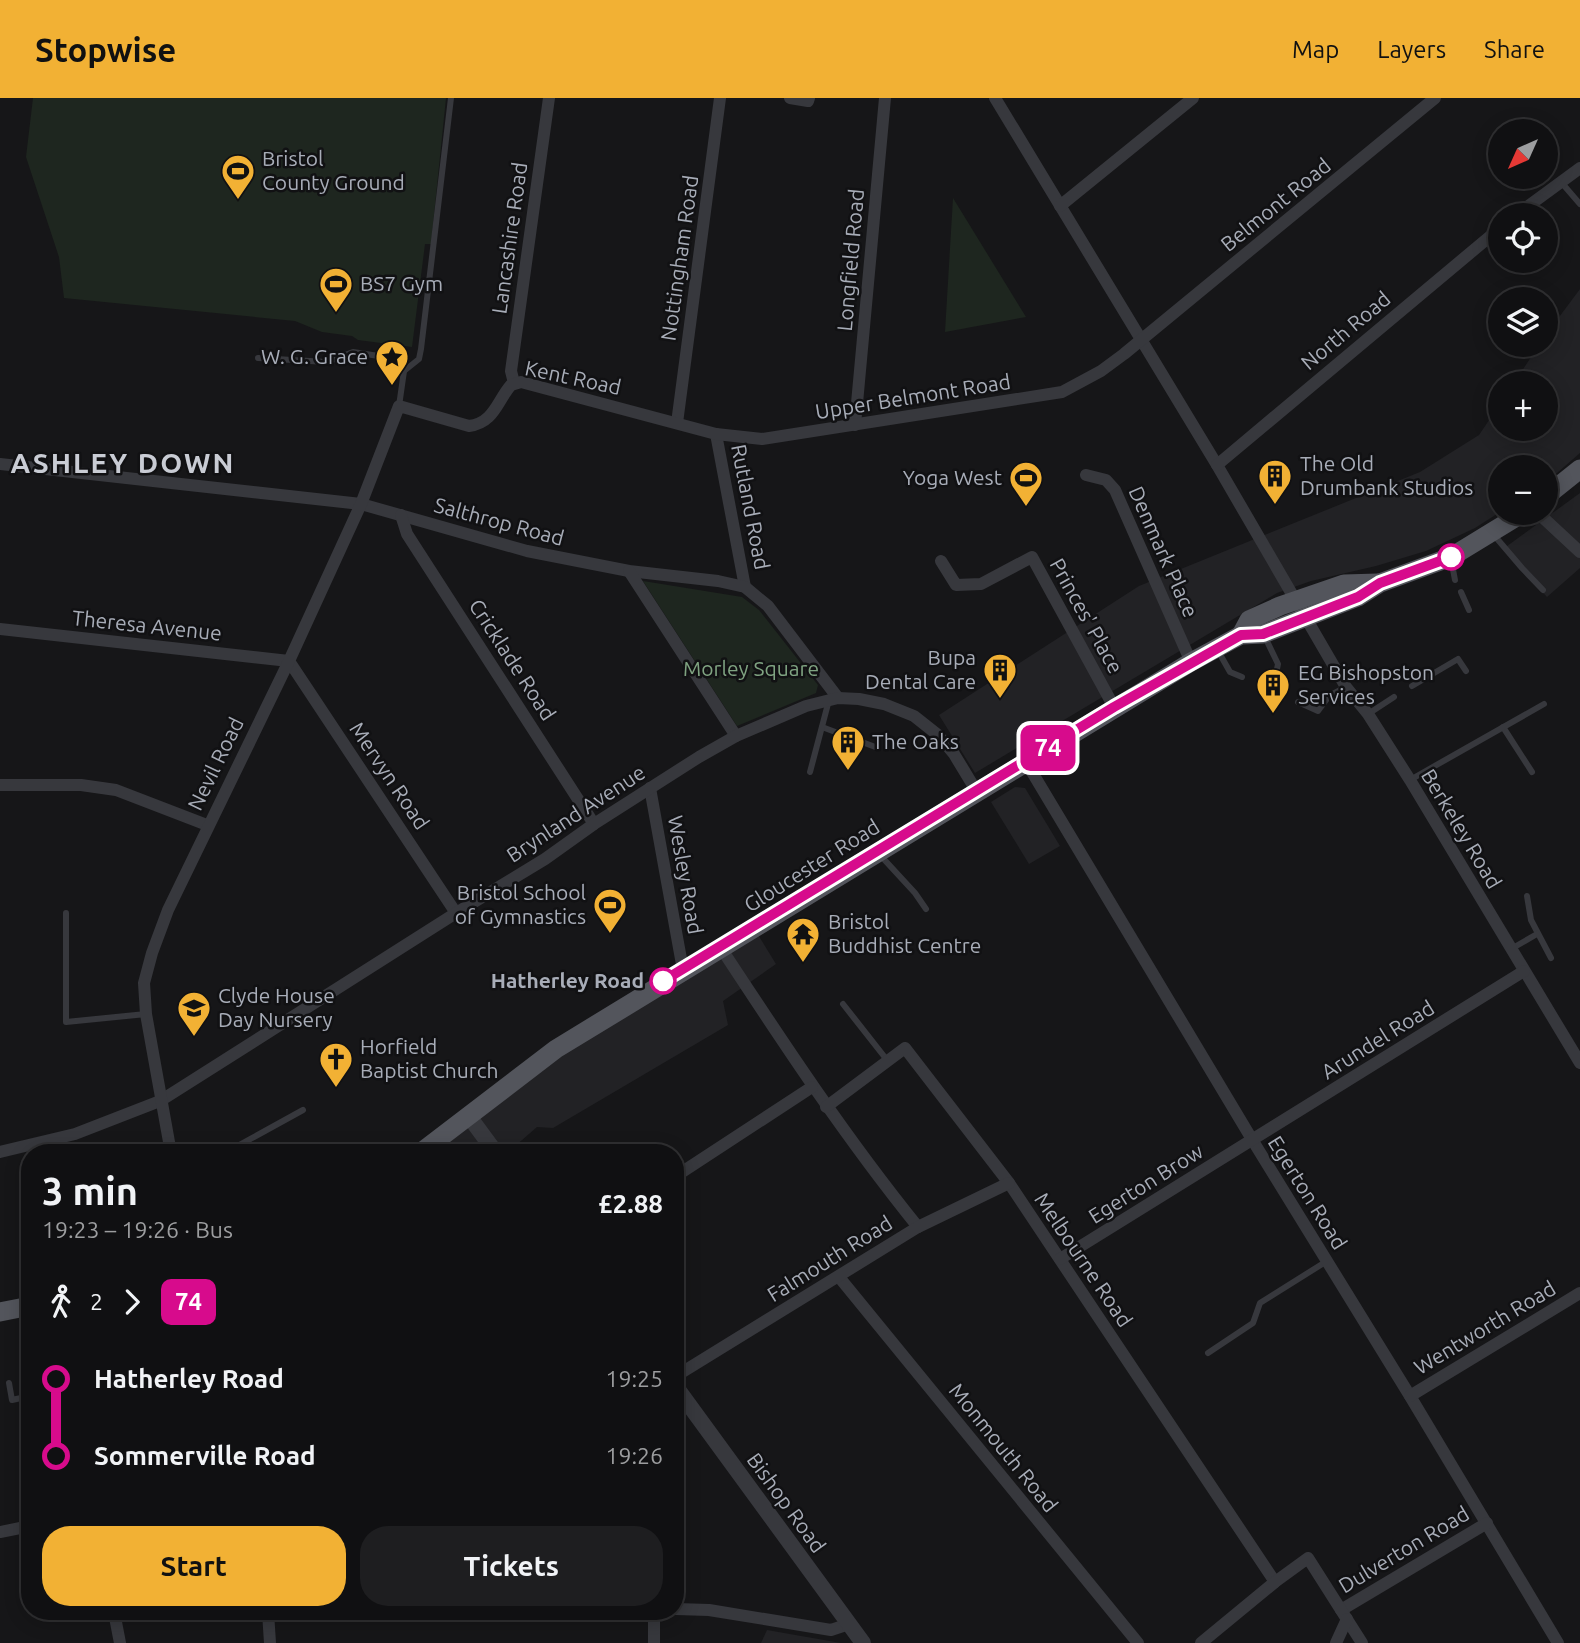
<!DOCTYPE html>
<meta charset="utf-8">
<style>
:root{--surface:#101012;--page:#1e1e20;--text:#f1f3f6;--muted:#9c9d9f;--line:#303032;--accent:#f2b134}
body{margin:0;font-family:Ubuntu,sans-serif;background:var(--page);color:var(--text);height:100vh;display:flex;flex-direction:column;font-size:26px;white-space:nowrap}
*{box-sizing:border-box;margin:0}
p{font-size:23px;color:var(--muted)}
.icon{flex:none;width:38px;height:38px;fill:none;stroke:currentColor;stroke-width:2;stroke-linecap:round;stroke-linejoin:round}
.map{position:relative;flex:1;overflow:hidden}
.side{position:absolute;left:21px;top:1046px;width:663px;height:476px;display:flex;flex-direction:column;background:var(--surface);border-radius:28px;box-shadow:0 4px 18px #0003,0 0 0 2px var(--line)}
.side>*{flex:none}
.badge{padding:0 14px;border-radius:10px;font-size:24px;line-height:46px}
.needle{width:46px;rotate:225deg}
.tools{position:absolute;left:1488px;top:21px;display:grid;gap:14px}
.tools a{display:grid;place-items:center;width:70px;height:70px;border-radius:50%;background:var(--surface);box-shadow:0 4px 18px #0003,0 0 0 2px var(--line);font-size:35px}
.map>.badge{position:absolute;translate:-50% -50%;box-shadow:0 0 0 4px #fff}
.legs{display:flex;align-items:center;gap:10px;height:77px;padding:0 21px;font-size:23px}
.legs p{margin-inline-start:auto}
.headline{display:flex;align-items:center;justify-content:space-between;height:119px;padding:0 21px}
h1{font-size:38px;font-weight:600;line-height:52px}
.cta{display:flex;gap:14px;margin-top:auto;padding:14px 21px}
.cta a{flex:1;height:80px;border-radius:28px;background:var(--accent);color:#111;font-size:28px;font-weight:600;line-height:80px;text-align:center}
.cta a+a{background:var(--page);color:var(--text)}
ul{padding:0 21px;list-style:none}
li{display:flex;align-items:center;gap:24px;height:77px;font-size:26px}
li i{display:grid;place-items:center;width:10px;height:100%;margin:0 9px;background:currentColor}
li i::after{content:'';width:18px;height:18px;margin:-9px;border:5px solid;border-radius:50%;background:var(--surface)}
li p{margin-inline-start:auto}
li:first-child i{background:linear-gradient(#0000 50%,currentColor 0)}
li:last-child i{background:linear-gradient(currentColor 50%,#0000 0)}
header{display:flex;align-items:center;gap:42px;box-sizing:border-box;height:98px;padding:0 35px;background:var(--accent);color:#111}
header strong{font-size:33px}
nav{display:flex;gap:38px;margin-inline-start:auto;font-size:24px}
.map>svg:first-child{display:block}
.built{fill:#222225}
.green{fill:#1e261f}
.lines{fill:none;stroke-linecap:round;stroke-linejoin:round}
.service{stroke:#37383d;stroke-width:6}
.minor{stroke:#37383d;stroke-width:12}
.tertiary{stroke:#37383d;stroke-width:16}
.primary{stroke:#53555c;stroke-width:19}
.line-1-casing{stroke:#fff;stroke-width:16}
.line-1{stroke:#d70b8c;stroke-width:10}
.stop-1-dot{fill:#fff;stroke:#d70b8c;stroke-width:3.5}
.labels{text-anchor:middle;stroke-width:5;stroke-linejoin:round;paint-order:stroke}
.poi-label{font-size:21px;fill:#a8adb8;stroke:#111113;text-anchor:start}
.street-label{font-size:21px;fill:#a8adb8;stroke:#111113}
.park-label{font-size:21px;fill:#7fa381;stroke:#111113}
.stop-label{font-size:21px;font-weight:bold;fill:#a8adb8;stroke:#111113;text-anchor:end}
.district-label{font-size:28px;font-weight:bold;letter-spacing:2px;fill:#c9ccd4;stroke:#111113}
</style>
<header>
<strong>Stopwise</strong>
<nav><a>Map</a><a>Layers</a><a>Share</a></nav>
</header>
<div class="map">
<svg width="1580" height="1545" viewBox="0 0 1580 1545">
<rect width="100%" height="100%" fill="#161618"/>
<!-- built -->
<g class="built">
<polygon points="1580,191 1580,355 1557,375 1545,384 1545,369 1500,369 1500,414 1475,430 1426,453 1376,468 1311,483 1277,495 975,675 939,617 1139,488 1420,374 1479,337 1500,306 1500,331 1545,331 1545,285 1514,285 1539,247 1545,247 1545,238"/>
<polygon points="1580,395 1580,470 1547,499 1503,451"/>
<polygon points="1015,689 1025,690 1060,748 1029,766 991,704"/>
<polygon points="757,835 776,866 723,903 728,927 553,1030 537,1029 507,1055 434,1055 574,949"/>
<polygon points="767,1532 841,1545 761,1545"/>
</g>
<!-- green -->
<g class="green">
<polygon points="33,0 446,0 431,146 425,146 412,249 358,242 352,238 322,234 295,223 64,200 59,159 26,59"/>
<polygon points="953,100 1026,219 945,234"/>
<polygon points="643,483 742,499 759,512 818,587 816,595 737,628"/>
</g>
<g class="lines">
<!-- service -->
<g class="service">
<polyline points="1561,84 1580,106"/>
<polyline points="258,260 327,264 353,254 398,261 404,273 399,308"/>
<polyline points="404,273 419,261 421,251 451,0"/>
<polyline points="1493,436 1522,470 1543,492"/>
<polyline points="1451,461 1455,482"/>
<polyline points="1461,494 1469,512"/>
<polyline points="1264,537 1278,566 1277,571"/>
<polyline points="1217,551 1230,574 1242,579"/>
<polyline points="1412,588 1458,561 1466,573"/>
<polyline points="1298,604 1318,613 1329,598 1346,589"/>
<polyline points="1368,616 1394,599"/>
<polyline points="822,629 878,650"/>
<polyline points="1503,629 1532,674"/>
<polyline points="810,674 829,602"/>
<polyline points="1410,682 1544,606"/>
<polyline points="880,757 915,795 926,811"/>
<polyline points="1527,798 1531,822 1551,860"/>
<polyline points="66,815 66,924 146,916"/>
<polyline points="1511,851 1537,836"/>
<polyline points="843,906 887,962"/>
<polyline points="225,1055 303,1012"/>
<polyline points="1208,1255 1253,1225 1260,1205 1327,1163"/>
<polyline points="9,1285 12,1302 30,1298"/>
</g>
<!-- minor -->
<g class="minor">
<polyline points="790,0 808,3 809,0"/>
<polyline points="995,0 1217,367 1346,589 1368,616 1410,682 1580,965"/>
<polyline points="1060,108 1193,0"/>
<polyline points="1516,117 1580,70"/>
<polyline points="514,285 511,273 549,0"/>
<polyline points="677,325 720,0"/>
<polyline points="855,327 885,0"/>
<polyline points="716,336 745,489"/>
<polyline points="0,366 361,406 527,453 629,473 718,483 745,489 768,508 838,600"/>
<polyline points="1217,367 1500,130"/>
<polyline points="1086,377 1106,382 1115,392 1191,564"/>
<polyline points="1538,415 1580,454"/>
<polyline points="401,417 407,436 594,726"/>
<polyline points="941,463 956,487 981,486 1032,459 1114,609"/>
<polyline points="629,473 736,638"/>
<polyline points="0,531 289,563 456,815"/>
<polyline points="1026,664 1253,1043 1410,1298 1558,1545"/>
<polyline points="0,687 81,687 116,692 207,727"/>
<polyline points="650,690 683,872"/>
<path d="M721,850C784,946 846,1040 918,1129"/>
<polyline points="826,1009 905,950 1009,1085 1275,1484"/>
<polyline points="0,1054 75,1036 160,1003 456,815 545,761 594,726 699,659 736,638 806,608 838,600 859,601 884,606 914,618 938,637 954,656 977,694"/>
<path d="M171,1055L146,916L144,885L152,855L168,812L289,563L361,406L399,308L469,328C494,325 497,303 511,287L521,284L716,336L762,341L1062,294L1101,273L1124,256L1435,0"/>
<polyline points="676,1078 812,989"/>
<polyline points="1060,1161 1524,873"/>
<polyline points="839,1179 1138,1545"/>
<polyline points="676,1278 918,1129 1009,1085"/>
<polyline points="1410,1298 1580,1195"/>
<polyline points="0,1434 30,1428"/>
<polyline points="676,1511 709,1512 831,1532 849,1526"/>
<polyline points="1341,1512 1487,1425"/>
<polyline points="114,1514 120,1545"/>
<polyline points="268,1514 270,1545"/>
<polyline points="654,1545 654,1514"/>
<polyline points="1201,1545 1275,1484 1308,1460 1362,1545"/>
<polyline points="1336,1545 1347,1521"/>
</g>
<!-- tertiary -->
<g class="tertiary">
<polyline points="468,1017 496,1055"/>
<polyline points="676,1289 863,1545"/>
</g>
<!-- primary -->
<g class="primary">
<polyline points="1545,399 1580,371"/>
<polyline points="1241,537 1249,522 1280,508 1344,486 1378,485"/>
<polyline points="420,1055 556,951 1191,564 1241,537 1263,536 1358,499 1380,485 1451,459 1523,415"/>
<polyline points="0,1214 30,1208"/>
</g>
</g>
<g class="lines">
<defs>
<polyline id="line-1" points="663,883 1114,609 1241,537 1263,536 1358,499 1380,485 1451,459"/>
</defs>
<!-- line-1 casing -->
<use href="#line-1" class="line-1-casing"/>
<!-- line-1 -->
<use href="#line-1" class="line-1"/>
</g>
<!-- icons -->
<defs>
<symbol id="stadium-pin" viewBox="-11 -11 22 30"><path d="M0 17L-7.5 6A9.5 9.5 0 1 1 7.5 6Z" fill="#f2b134" stroke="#111113"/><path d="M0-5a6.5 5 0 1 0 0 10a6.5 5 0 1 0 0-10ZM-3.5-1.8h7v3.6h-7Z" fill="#111"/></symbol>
<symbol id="sight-pin" viewBox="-11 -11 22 30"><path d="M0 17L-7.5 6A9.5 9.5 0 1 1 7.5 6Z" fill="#f2b134" stroke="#111113"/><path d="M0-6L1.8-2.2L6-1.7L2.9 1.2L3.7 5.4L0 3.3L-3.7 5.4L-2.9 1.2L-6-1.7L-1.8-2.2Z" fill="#111"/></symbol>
<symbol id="building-pin" viewBox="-11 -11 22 30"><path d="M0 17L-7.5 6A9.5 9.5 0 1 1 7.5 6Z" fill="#f2b134" stroke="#111113"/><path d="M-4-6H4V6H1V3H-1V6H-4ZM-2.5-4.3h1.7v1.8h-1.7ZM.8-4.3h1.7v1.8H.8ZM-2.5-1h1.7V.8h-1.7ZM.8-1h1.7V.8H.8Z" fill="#111"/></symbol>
<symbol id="temple-pin" viewBox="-11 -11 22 30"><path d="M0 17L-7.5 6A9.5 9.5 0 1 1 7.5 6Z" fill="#f2b134" stroke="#111113"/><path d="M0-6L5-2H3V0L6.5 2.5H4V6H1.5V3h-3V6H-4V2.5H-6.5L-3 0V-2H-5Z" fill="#111"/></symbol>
<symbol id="school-pin" viewBox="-11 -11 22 30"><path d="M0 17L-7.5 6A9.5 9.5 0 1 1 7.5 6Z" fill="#f2b134" stroke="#111113"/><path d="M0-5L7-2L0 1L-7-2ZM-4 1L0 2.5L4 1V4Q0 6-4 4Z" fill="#111"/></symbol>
<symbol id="church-pin" viewBox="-11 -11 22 30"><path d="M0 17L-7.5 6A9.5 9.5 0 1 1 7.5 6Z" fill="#f2b134" stroke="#111113"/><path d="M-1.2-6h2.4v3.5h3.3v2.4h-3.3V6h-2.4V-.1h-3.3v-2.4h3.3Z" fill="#111"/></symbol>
</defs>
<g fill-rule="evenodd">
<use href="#stadium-pin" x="219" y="54" width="38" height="52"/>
<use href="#stadium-pin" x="317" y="167" width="38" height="52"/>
<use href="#sight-pin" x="373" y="240" width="38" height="52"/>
<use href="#building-pin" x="1256" y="359" width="38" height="52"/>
<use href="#stadium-pin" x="1007" y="361" width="38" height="52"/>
<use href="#building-pin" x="981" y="553" width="38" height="52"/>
<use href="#building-pin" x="1254" y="568" width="38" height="52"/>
<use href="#building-pin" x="829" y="625" width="38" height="52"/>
<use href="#stadium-pin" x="591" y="788" width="38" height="52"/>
<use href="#temple-pin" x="784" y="817" width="38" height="52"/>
<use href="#school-pin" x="175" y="891" width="38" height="52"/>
<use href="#church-pin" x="317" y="942" width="38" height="52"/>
</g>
<!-- markers -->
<g class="stop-1-dot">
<circle cx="1451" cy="459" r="12"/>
<circle cx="663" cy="883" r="12"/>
</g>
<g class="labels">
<!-- poi labels -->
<g class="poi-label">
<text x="262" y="68">Bristol<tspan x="262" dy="24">County Ground</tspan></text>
<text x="360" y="193">BS7 Gym</text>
<text x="368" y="266" text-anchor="end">W. G. Grace</text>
<text x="1300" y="373">The Old<tspan x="1300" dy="24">Drumbank Studios</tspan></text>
<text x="1002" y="387" text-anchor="end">Yoga West</text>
<text x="976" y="567" text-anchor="end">Bupa<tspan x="976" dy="24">Dental Care</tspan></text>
<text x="1298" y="582">EG Bishopston<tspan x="1298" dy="24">Services</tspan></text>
<text x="872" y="651">The Oaks</text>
<text x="586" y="802" text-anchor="end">Bristol School<tspan x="586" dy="24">of Gymnastics</tspan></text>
<text x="828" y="831">Bristol<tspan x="828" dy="24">Buddhist Centre</tspan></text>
<text x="218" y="905">Clyde House<tspan x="218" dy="24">Day Nursery</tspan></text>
<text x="360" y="956">Horfield<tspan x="360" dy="24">Baptist Church</tspan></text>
</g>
<!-- street labels -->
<g class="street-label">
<text transform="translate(1276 107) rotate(-39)" y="7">Belmont Road</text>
<text transform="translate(510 140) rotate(-82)" y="7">Lancashire Road</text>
<text transform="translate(680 160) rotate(-82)" y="7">Nottingham Road</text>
<text transform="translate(851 162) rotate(-85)" y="7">Longfield Road</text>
<text transform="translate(1346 233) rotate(-40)" y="7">North Road</text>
<text transform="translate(573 280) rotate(12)" y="7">Kent Road</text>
<text transform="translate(913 299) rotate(-9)" y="7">Upper Belmont Road</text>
<text transform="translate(750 409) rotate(79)" y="7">Rutland Road</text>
<text transform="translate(499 424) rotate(15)" y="7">Salthrop Road</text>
<text transform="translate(1163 454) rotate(66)" y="7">Denmark Place</text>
<text transform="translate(1086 518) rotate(61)" y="7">Princes' Place</text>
<text transform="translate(147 528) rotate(6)" y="7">Theresa Avenue</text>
<text transform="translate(512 562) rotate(57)" y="7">Cricklade Road</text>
<text transform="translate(216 666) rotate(-64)" y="7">Nevil Road</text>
<text transform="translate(389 678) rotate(56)" y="7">Mervyn Road</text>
<text transform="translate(576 716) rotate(-33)" y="7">Brynland Avenue</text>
<text transform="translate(1461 731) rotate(59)" y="7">Berkeley Road</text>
<text transform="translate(812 768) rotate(-32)" y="7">Gloucester Road</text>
<text transform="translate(685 777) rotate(80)" y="7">Wesley Road</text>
<text transform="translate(1378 942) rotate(-32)" y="7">Arundel Road</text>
<text transform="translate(1146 1086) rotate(-32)" y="7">Egerton Brow</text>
<text transform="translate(1307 1095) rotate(58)" y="7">Egerton Road</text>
<text transform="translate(830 1161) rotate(-32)" y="7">Falmouth Road</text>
<text transform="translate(1083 1162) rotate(56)" y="7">Melbourne Road</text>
<text transform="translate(1485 1230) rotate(-31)" y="7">Wentworth Road</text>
<text transform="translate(1003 1350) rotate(51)" y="7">Monmouth Road</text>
<text transform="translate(786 1405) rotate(54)" y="7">Bishop Road</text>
<text transform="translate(1404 1452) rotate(-31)" y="7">Dulverton Road</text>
</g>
<!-- park labels -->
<g class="park-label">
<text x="751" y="578">Morley Square</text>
</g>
<!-- stop labels -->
<g class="stop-label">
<text x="644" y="890">Hatherley Road</text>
</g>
<!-- district labels -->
<g class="district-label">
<text x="123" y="375">ASHLEY DOWN</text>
</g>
</g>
</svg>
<div class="tools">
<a><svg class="needle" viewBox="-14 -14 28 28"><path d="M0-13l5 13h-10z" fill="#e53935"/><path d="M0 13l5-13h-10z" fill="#9c9d9f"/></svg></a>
<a><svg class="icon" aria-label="locate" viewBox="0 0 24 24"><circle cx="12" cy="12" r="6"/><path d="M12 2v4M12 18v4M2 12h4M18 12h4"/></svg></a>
<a><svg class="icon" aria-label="layers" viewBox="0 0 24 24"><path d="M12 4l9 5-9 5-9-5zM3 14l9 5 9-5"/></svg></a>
<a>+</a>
<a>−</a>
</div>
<b class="badge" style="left:1048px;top:650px;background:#d70b8c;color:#fff">74</b>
<section class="side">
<div class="headline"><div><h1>3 min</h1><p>19:23 – 19:26 · Bus</p></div><b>£2.88</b></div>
<div class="legs"><svg class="icon" aria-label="walk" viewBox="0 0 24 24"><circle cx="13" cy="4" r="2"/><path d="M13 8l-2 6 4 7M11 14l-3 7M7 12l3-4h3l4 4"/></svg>2<svg class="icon" aria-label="forward" viewBox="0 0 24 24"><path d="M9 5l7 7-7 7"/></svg><b class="badge" style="background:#d70b8c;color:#fff">74</b></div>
<ul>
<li><i style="color:#d70b8c"></i><b>Hatherley Road</b><p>19:25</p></li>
<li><i style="color:#d70b8c"></i><b>Sommerville Road</b><p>19:26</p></li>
</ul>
<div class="cta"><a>Start</a><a>Tickets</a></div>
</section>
</div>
